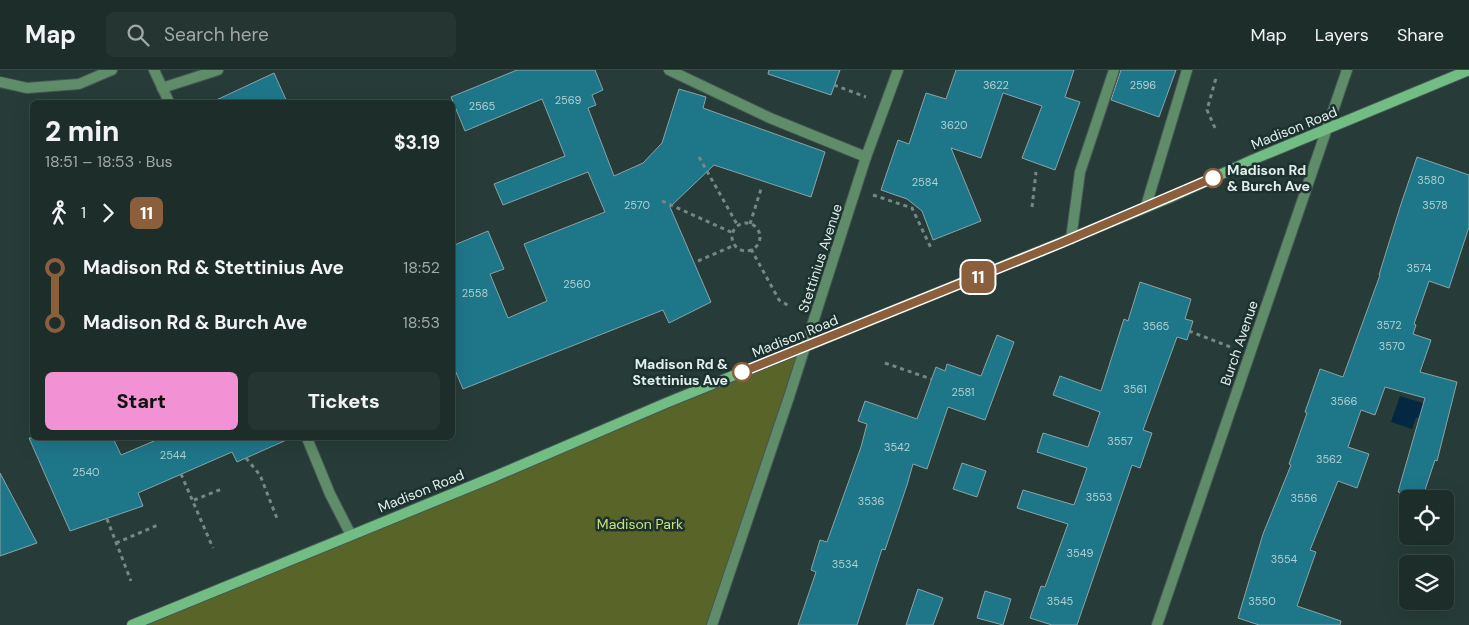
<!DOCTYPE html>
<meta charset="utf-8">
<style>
:root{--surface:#1d2d2a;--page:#253532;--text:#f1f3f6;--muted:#a0a8a8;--line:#3b4947;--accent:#f391d5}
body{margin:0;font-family:"DM Sans",sans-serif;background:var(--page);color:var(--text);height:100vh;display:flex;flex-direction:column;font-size:19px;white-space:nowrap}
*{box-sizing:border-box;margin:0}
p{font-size:16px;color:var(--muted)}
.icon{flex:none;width:28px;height:28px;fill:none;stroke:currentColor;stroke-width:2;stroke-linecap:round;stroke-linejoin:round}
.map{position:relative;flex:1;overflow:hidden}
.panel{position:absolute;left:30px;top:30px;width:425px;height:340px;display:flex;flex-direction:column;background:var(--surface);border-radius:8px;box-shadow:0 5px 20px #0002,0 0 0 1px var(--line)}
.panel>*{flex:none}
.badge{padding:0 10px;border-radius:8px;font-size:18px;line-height:32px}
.tools{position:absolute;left:1399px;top:420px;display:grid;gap:10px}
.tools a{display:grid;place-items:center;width:55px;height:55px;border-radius:8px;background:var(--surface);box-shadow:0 5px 20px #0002,0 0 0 1px var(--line);font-size:25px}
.map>.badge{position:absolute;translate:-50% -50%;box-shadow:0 0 0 2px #fff}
.legs{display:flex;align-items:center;gap:8px;height:55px;padding:0 15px;font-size:16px}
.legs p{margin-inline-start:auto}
.summary{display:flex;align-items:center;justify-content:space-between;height:85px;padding:0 15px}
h1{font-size:28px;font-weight:800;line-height:38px}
.cta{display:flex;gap:10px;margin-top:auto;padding:10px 15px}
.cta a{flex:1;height:58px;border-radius:8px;background:var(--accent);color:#111;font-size:20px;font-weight:800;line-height:58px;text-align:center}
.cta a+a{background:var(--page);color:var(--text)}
ul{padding:0 15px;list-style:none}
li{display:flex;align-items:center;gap:18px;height:55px;font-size:19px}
li i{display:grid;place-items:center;width:8px;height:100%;margin:0 6px;background:currentColor}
li i::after{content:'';width:12px;height:12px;margin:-6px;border:4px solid;border-radius:50%;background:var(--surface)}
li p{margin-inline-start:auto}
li:first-child i{background:linear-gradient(#0000 50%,currentColor 0)}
li:last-child i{background:linear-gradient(currentColor 50%,#0000 0)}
header{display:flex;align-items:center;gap:30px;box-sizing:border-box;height:70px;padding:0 25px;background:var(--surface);border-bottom:1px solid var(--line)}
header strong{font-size:24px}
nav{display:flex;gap:28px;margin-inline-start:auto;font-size:18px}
.search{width:350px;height:45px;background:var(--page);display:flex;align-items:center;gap:12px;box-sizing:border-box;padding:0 18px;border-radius:8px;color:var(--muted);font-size:19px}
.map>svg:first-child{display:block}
.green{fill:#586428}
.water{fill:#042842}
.building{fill:#1e7789;stroke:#8ba3a8}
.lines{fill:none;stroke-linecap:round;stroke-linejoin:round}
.service-casing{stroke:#455855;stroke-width:12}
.minor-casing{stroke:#455855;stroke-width:12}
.secondary-casing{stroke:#455855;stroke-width:12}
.path{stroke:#768885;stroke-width:3;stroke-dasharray:4 4;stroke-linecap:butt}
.service{stroke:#5f8d69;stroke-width:10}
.minor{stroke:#5f8d69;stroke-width:10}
.secondary{stroke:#71bd84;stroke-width:10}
.line-1-casing{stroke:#fff;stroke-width:11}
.line-1{stroke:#8b5e3c;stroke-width:8}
.stop-1-dot{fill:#fff;stroke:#8b5e3c;stroke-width:2.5}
.labels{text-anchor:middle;stroke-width:5;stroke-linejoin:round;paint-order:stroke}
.number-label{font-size:11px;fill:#b0d0d2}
.street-label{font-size:14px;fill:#e1eeeb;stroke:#1d322e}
.stop-label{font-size:14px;font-weight:bold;fill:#e1eeeb;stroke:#1d322e;text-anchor:start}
.park-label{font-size:14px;fill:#cae277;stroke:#1d322e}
</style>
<header>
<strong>Map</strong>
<div class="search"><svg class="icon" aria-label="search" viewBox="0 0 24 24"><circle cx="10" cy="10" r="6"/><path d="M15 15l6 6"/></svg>Search here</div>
<nav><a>Map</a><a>Layers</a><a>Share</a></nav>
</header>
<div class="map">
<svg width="1469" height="555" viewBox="0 0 1469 555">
<rect width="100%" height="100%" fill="#273c38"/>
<!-- green -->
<polygon class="green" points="804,277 712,555 132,555"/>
<!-- water -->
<polygon class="water" points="1400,326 1426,334 1439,344 1416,348 1412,359 1391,352"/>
<!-- building -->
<g class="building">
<polygon points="517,0 595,0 603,20 592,25 596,35 588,38 614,106 643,93 662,73 679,19 706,27 703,38 825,82 811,127 714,95 670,137 711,232 669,253 663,240 463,319 452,293 452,176 488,161 504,199 490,204 508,248 547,231 524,174 605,142 588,102 503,135 494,114 565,86 542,29 465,61 451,27"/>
<polygon points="769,0 840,0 831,25 768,4"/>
<polygon points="956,0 1074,0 1065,27 1080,32 1055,100 1022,88 1042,36 1003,23 981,88 951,78 981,151 933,170 922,141 907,129 881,120 898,70 909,74 926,23 946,29"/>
<polygon points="1121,0 1176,0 1159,47 1111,30"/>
<polygon points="274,3 287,32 212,32"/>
<polygon points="1417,87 1469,105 1469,157 1449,218 1429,211 1414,254 1416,255 1413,264 1431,270 1420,302 1457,312 1437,391 1435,390 1422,429 1398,422 1425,328 1385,317 1375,345 1361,340 1348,377 1369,384 1357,418 1338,411 1310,480 1316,482 1297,536 1341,551 1340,555 1259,555 1238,548 1263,464 1291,395 1289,394 1307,343 1305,342 1320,299 1343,307 1380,205 1379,205 1401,134"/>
<polygon points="1140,212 1191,229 1185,249 1193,251 1187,270 1177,267 1143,360 1152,363 1140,398 1132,395 1077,555 1052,555 1030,548 1041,516 1045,517 1068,454 1017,438 1023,420 1074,435 1087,398 1037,382 1043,363 1088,377 1100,342 1053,325 1060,306 1101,321 1124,249 1128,251"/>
<polygon points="997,265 1014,272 985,350 948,337 927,399 913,394 907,415 885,480 882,479 857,555 798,555 816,502 811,500 820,470 827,472 861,377 867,354 858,351 865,331 917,349 936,297 945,301 947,294 981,306"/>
<polygon points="29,368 113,368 121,385 161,368 291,368 237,392 232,382 138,423 143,436 70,461"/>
<polygon points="962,393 986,401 977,427 953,419"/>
<polygon points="0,403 37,473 0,486"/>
<polygon points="918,519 943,528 933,555 906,555"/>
<polygon points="985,521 1011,529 1003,555 977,548"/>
</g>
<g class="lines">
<defs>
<g id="service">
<polyline points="669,0 770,48 866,87"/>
<polyline points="0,12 27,18 79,14 112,0"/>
<polyline points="1146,136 1187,0"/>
<polyline points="1071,169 1080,102 1114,0"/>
</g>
<g id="minor">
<polyline points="154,0 169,32"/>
<polyline points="162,18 218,0"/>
<polyline points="307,368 330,424 351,465"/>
<polyline points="712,555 789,327 866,87 898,0"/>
<polyline points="1157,555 1347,0"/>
</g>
<polyline id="secondary" points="132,555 491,408 666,333 1050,177 1169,128 1252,90 1469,0"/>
</defs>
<!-- service casing -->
<use href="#service" class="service-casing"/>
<!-- minor casing -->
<use href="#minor" class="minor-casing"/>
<!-- secondary casing -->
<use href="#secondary" class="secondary-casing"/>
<!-- path -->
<g class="path">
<polyline points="834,15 866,27"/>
<polyline points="1215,58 1207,40 1216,8"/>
<polyline points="699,87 738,156"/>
<polyline points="873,125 912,138 931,178"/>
<polyline points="662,131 733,163"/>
<polyline points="1032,137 1036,102"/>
<circle cx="746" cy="167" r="14"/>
<polyline points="750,154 761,119"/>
<polyline points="751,179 779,230 791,237"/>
<polyline points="698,191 735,175"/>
<polyline points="1189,261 1233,278"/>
<polyline points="885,293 931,309"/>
<polyline points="246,388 260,405 278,451"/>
<polyline points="181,404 213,478"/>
<polyline points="194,430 222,419"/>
<polyline points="107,449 131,511"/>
<polyline points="116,473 158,455"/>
</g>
<!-- service -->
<use href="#service" class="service"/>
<!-- minor -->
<use href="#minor" class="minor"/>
<!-- secondary -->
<use href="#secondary" class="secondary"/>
</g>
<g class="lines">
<defs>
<polyline id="line-1" points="742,302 1061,173 1213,108"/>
</defs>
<!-- line-1 casing -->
<use href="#line-1" class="line-1-casing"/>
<!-- line-1 -->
<use href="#line-1" class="line-1"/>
</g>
<!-- markers -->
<g class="stop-1-dot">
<circle cx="1213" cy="108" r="9"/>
<circle cx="742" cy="302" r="9"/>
</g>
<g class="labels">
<!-- number labels -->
<g class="number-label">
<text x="996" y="19">3622</text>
<text x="1143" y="19">2596</text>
<text x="568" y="34">2569</text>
<text x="482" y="40">2565</text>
<text x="954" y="59">3620</text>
<text x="1431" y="114">3580</text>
<text x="925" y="116">2584</text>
<text x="637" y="139">2570</text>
<text x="1435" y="139">3578</text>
<text x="1419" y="202">3574</text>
<text x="577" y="218">2560</text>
<text x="475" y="227">2558</text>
<text x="1389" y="259">3572</text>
<text x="1156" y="260">3565</text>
<text x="1392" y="280">3570</text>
<text x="1135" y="323">3561</text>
<text x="963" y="326">2581</text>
<text x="1344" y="335">3566</text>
<text x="1120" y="375">3557</text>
<text x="897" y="381">3542</text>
<text x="173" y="389">2544</text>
<text x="1329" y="393">3562</text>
<text x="86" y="406">2540</text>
<text x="1099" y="431">3553</text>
<text x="1304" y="432">3556</text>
<text x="871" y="435">3536</text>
<text x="1080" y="487">3549</text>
<text x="1284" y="493">3554</text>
<text x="845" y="498">3534</text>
<text x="1060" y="535">3545</text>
<text x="1262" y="535">3550</text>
</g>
<!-- street labels -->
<g class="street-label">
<text transform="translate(1294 58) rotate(-22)" y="5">Madison Road</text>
<text transform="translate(820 188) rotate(-72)" y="5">Stettinius Avenue</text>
<text transform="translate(795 266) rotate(-22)" y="5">Madison Road</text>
<text transform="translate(1239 273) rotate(-71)" y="5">Burch Avenue</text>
<text transform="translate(421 421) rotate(-22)" y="5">Madison Road</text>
</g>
<!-- stop labels -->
<g class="stop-label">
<text x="1227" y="105">Madison Rd<tspan x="1227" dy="16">&amp; Burch Ave</tspan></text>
<text x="728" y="299" text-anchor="end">Madison Rd &amp;<tspan x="728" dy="16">Stettinius Ave</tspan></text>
</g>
<!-- park labels -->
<g class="park-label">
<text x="640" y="459">Madison Park</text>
</g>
</g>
</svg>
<div class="tools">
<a><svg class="icon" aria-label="locate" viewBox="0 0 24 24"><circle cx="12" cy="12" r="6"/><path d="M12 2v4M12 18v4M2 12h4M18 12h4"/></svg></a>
<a><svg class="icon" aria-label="layers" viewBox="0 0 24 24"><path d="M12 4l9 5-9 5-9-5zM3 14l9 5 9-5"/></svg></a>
</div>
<b class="badge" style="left:978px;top:207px;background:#8b5e3c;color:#fff">11</b>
<section class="panel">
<div class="summary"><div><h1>2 min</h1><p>18:51 – 18:53 · Bus</p></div><b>$3.19</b></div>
<div class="legs"><svg class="icon" aria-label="walk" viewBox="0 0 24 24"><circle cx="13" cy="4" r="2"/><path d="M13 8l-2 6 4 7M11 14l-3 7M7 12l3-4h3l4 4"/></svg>1<svg class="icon" aria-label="forward" viewBox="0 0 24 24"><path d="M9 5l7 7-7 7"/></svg><b class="badge" style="background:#8b5e3c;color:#fff">11</b></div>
<ul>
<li><i style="color:#8b5e3c"></i><b>Madison Rd &amp; Stettinius Ave</b><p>18:52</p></li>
<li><i style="color:#8b5e3c"></i><b>Madison Rd &amp; Burch Ave</b><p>18:53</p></li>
</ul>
<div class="cta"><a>Start</a><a>Tickets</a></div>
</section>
</div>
